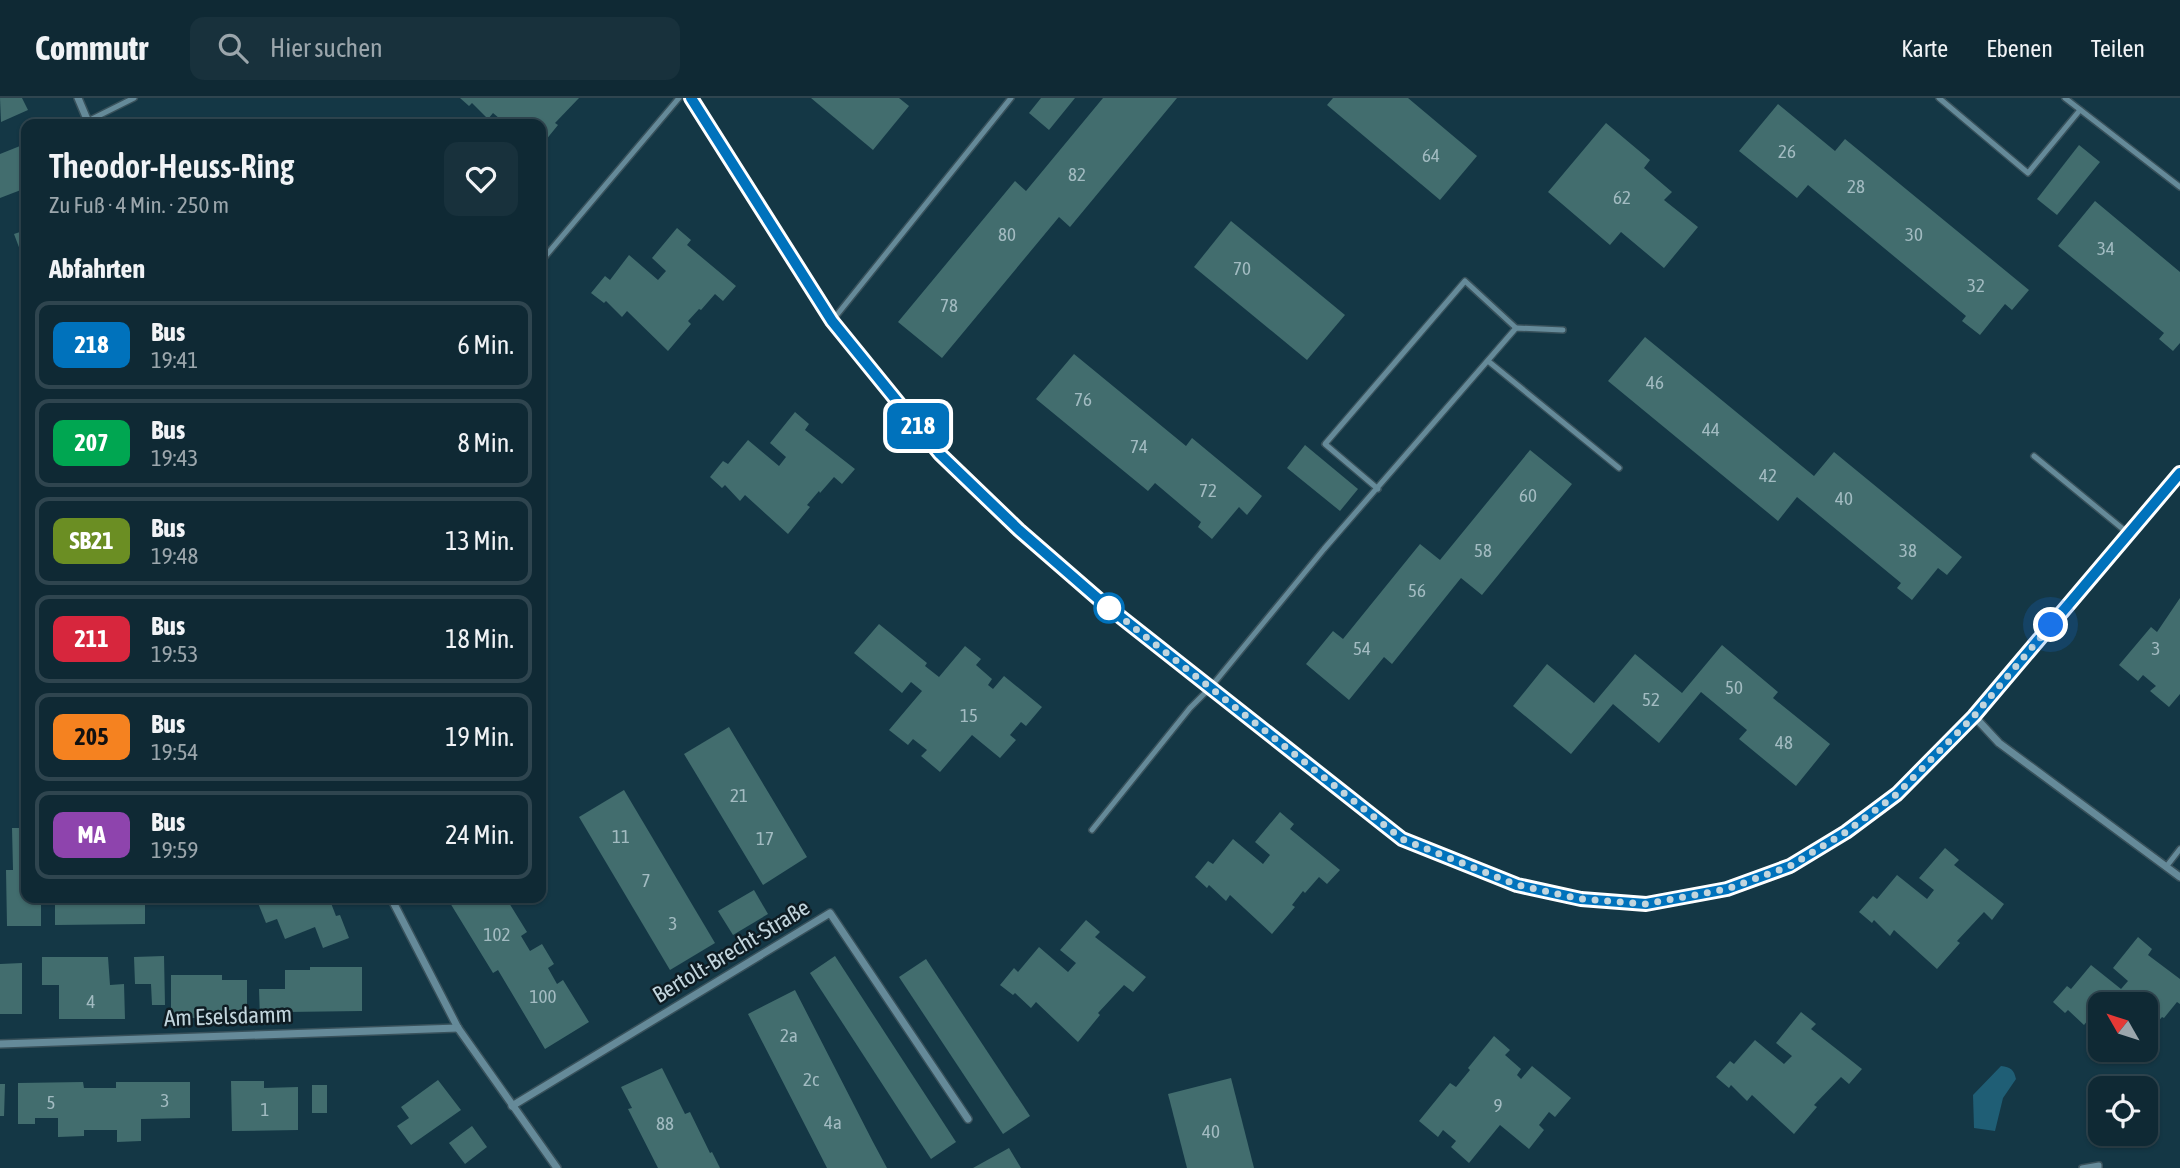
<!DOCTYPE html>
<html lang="de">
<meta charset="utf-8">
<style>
:root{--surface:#0f2934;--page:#18313c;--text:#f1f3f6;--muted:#9ba6ac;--line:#2f454f}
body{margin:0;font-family:"Asap Condensed",sans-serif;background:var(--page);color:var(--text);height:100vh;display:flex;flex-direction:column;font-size:26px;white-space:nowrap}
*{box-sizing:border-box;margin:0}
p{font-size:23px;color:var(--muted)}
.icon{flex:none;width:38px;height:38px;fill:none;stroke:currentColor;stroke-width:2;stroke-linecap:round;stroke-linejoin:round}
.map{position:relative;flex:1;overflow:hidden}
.details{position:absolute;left:21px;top:21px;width:525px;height:784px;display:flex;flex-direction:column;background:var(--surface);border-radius:14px;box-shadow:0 2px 5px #0004,0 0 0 2px var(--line)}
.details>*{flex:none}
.badge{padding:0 14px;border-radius:10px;font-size:24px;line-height:46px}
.needle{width:46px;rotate:309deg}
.controls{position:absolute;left:2088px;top:894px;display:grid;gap:14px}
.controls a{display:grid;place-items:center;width:70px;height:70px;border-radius:14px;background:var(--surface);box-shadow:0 2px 5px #0004,0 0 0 2px var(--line);font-size:35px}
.you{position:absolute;width:35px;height:35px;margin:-18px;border:5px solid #fff;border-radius:50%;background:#1a73e8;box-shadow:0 0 0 10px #1a73e833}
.map>.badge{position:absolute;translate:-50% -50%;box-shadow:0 0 0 4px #fff}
h2{padding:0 28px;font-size:26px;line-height:63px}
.round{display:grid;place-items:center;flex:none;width:74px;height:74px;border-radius:14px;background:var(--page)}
.head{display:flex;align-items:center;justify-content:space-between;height:119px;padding:0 28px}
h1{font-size:33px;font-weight:600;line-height:52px}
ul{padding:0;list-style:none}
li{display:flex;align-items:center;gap:21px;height:88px;margin:0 14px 10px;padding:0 14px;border:4px solid var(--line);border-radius:14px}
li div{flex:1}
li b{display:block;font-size:26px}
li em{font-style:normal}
li .badge{min-width:77px;font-weight:700;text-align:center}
header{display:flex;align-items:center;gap:42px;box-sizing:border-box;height:98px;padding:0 35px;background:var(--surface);border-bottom:2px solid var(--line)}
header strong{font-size:33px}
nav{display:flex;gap:38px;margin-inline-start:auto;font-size:24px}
.search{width:490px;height:63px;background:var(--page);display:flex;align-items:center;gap:18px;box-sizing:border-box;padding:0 24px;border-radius:14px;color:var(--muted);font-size:26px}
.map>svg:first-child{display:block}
.green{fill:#1f5e75}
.building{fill:#426d6e}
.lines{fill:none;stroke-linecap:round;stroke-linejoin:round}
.lane-casing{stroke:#38515b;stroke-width:8}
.street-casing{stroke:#38515b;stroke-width:10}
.lane{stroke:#658a99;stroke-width:5}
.street{stroke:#658a99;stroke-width:7}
.line-casing{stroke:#fff;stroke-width:16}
.line{stroke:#0072bc;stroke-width:10}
.walk{stroke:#c2d5dd;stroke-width:7;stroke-dasharray:0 12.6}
.stop-dot{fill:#fff;stroke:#0072bc;stroke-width:3.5}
.labels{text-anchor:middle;stroke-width:5;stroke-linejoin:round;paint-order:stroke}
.number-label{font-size:19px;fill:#a2bbc1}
.street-label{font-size:23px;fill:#c2d5dd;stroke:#0e1c23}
</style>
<header>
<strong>Commutr</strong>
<div class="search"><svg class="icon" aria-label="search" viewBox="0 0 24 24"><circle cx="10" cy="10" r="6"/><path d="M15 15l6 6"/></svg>Hier suchen</div>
<nav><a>Karte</a><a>Ebenen</a><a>Teilen</a></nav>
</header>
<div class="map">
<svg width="2180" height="1070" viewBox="0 0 2180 1070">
<rect width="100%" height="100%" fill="#143745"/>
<!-- green -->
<path class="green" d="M2001,968C2011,969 2014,972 2016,981L2003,1000L1995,1033L1974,1030L1973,997Z"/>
<!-- building -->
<g class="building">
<polygon points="0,0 22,0 28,12 1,24"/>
<polygon points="460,0 579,0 555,25 558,27 541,48 541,26 506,26 493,15 488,21 472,5 469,8"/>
<polygon points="811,0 899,0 909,8 873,52"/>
<polygon points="1041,0 1075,0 1049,32 1029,15"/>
<polygon points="1103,0 1177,0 1070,129 1059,119 942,260 898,224 1015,83 1026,93"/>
<polygon points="1333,0 1408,0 1477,58 1440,102 1327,7"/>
<polygon points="1778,6 1835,53 1845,41 2029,192 2012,212 2005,206 1980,237 1962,223 1966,218 1808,87 1797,100 1739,53"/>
<polygon points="1606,25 1650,62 1644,70 1672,94 1664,102 1698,129 1664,170 1621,134 1610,147 1548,94"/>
<polygon points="2079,47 2100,64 2057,117 2037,101"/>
<polygon points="20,48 26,65 26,90 0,100 0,56"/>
<polygon points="2095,103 2180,174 2180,245 2173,253 2159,241 2164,235 2058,148"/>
<polygon points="1231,123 1345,217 1307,262 1194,169"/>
<polygon points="677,130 691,142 687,147 736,188 723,203 715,196 701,212 699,211 688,223 691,226 668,253 627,213 622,219 606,203 604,205 591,195 605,178 610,182 629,157 658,182 666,173 652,160"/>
<polygon points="26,132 26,168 14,136"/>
<polygon points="1645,239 1814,378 1834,354 1962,459 1947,477 1938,470 1912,502 1897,490 1901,485 1797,399 1778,423 1608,283"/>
<polygon points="1074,256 1186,348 1192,340 1262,398 1247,417 1239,409 1212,441 1198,429 1201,424 1155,385 1148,393 1036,301"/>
<polygon points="795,314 809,326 805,332 855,371 842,386 834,379 820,395 819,393 807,407 810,409 788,436 745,397 740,403 725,387 722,390 710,379 723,363 728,366 748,342 779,368 786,359 770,345"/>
<polygon points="1305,347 1358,391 1340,413 1287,370"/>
<polygon points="1530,352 1572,386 1482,497 1461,480 1392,566 1384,559 1349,602 1306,566 1333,533 1343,541 1420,446 1440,462"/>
<polygon points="2180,500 2180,596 2169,609 2150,593 2156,588 2143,577 2138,583 2119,567 2151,529 2157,534"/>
<polygon points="879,526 927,565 925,568 939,579 965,548 981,561 976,567 992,581 988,587 993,591 1004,578 1042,609 1026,628 1021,624 1010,637 1016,642 1000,660 972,637 940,674 921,658 927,652 913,641 908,647 889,632 922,593 911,584 902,595 854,555"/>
<polygon points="1722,547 1778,594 1773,600 1830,646 1796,688 1739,641 1747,632 1701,594 1659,645 1613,606 1571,656 1513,608 1547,566 1594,605 1635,556 1682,595"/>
<polygon points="729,629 807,759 763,787 684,656"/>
<polygon points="624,692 715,845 670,872 579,719"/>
<polygon points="1280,714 1294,726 1290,731 1340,772 1327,786 1319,779 1305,795 1303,793 1292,807 1295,809 1272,836 1230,797 1226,803 1209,787 1207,790 1195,779 1208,763 1213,766 1233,741 1263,766 1270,757 1255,744"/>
<polygon points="12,730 26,730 26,800 41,800 41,828 7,828 6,772 13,772"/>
<polygon points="1945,750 1959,762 1954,767 2004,806 1992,822 1984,814 1957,843 1960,845 1937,871 1894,832 1890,838 1874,822 1872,825 1859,814 1873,798 1877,801 1897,777 1927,801 1934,792 1919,780"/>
<polygon points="754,792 768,816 733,837 718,813"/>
<polygon points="55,800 145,800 145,826 55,827"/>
<polygon points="256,800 329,800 336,818 340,817 349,840 323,850 315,829 285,841 277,821 266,825"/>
<polygon points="447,800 506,800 527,834 521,838 530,853 542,846 554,866 548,870 557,886 563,882 589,924 545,951 498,872 493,875"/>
<polygon points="1086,822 1100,834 1095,839 1146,879 1133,894 1124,887 1098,915 1100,917 1078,944 1036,904 1031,910 1015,895 1013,897 1000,887 1014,870 1018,874 1039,849 1068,874 1076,865 1060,852"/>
<polygon points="2138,839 2152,851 2148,857 2180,881 2180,906 2177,904 2164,920 2162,919 2151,932 2153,935 2146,944 2146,906 2100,906 2100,932 2088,922 2084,927 2068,912 2065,915 2053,904 2067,888 2071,891 2091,867 2121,891 2128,883 2113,870"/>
<polygon points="164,858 165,907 152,907 151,886 135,886 134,859"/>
<polygon points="835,858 956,1044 931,1061 810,875"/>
<polygon points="42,859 108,859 110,887 124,886 125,921 59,921 59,887 42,887"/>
<polygon points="926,861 1030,1018 1003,1036 899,879"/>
<polygon points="22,865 22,916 0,916 0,866"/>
<polygon points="310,869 362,869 362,913 287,914 286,920 260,921 259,891 285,891 285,872 310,872"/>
<polygon points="171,877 222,877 222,882 247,882 247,912 222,912 223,920 171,920"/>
<polygon points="795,892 873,1044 887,1070 827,1070 826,1068 748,916"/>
<polygon points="1801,914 1816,926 1811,931 1862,971 1849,986 1841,979 1814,1007 1817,1009 1794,1036 1752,997 1747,1003 1731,987 1729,990 1716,979 1730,963 1734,966 1755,942 1784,966 1792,958 1776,945"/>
<polygon points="1494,938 1510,952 1505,957 1521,971 1517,977 1521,981 1532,968 1571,1000 1555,1019 1549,1014 1539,1027 1544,1032 1529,1051 1500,1027 1469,1065 1451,1049 1456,1043 1443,1032 1438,1039 1419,1023 1450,985 1456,989 1470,972 1468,970"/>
<polygon points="2120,952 2139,952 2131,961"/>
<polygon points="662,970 685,1016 690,1014 710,1055 712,1054 720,1070 658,1070 628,1011 632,1010 621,989"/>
<polygon points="1231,980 1254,1070 1187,1070 1168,996"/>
<polygon points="438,982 461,1012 411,1047 397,1028 409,1020 401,1009"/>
<polygon points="231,983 264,983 264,990 298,989 298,1032 232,1033"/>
<polygon points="83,984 84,990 116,990 116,984 190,984 190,1020 141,1021 141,1043 117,1044 117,1032 84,1032 84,1038 58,1039 58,1020 35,1020 35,1026 18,1026 18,985"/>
<polygon points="0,986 5,986 4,1018 0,1018"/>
<rect x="312" y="987" width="15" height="28"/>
<polygon points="472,1028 487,1049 465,1066 449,1045"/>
<polygon points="1009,1050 1021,1070 973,1070"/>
</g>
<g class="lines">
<defs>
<g id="lane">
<polyline points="1939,0 2028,75 2080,12"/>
<polyline points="2065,0 2180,89"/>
<polyline points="88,23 134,0"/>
<polyline points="543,161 679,0"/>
<polyline points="832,223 1011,0"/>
<polyline points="1488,263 1619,370"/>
<polyline points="2034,358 2129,436"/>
<polyline points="1378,391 1325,346 1465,183 1516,230"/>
<polyline points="1092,732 1190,610 1210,590 1324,451 1516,230 1563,232"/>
<polyline points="2166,769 2180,751"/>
<polyline points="2082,1070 2099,1067 2099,1070"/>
</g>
<g id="street">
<polyline points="78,0 89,26"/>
<polyline points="691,0 832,223 940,356 1019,432 1103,505 1402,741 1517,787 1581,801 1646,806 1727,791 1790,768 1846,734 1897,696 1974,618 2180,375"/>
<polyline points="1974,618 1999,645 2180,779"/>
<polyline points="391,800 458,930 557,1070"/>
<polyline points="0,946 458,930"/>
<polyline points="512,1008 830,815 968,1021"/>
</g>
</defs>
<!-- lane casing -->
<use href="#lane" class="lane-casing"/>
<!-- street casing -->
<use href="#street" class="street-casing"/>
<!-- lane -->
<use href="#lane" class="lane"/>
<!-- street -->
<use href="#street" class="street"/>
</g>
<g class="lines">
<defs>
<polyline id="line" points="691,0 832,223 940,356 1019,432 1103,505 1402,741 1517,787 1581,801 1646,806 1727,791 1790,768 1846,734 1897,696 1974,618 2180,375"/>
</defs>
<!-- line casing -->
<use href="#line" class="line-casing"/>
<!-- line -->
<use href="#line" class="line"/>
<!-- walk -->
<polyline class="walk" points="1109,510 1103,505 1402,741 1517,787 1581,801 1646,806 1727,791 1790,768 1846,734 1897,696 1974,618 2051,527"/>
</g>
<!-- markers -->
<circle class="stop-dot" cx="1109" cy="510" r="14"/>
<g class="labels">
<!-- number labels -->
<g class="number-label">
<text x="1787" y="60">26</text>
<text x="1431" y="64">64</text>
<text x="1077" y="83">82</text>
<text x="1856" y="95">28</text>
<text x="1622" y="106">62</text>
<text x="1007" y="143">80</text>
<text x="1914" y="143">30</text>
<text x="2106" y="157">34</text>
<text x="1242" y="177">70</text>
<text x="1976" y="194">32</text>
<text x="949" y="214">78</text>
<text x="1655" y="291">46</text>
<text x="1083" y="308">76</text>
<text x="1711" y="338">44</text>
<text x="1139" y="355">74</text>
<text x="1768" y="384">42</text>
<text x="1208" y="399">72</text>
<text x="1528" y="404">60</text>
<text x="1844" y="407">40</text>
<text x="1483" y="459">58</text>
<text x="1908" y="459">38</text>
<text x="1417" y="499">56</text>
<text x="1362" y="557">54</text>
<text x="2156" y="557">3</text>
<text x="1734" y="596">50</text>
<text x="1651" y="608">52</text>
<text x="969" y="624">15</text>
<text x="1784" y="651">48</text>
<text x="739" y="704">21</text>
<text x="621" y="745">11</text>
<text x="765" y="747">17</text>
<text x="646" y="789">7</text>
<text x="673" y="832">3</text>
<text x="497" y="843">102</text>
<text x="543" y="905">100</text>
<text x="91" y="910">4</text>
<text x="789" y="944">2a</text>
<text x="811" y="988">2c</text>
<text x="165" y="1009">3</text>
<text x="51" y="1011">5</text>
<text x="1498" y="1014">9</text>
<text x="265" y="1018">1</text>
<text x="833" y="1031">4a</text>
<text x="665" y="1032">88</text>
<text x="1211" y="1040">40</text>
</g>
<!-- street labels -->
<g class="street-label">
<text transform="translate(731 853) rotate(-31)" y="8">Bertolt-Brecht-Straße</text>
<text transform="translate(228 918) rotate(-2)" y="8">Am Eselsdamm</text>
</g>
</g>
</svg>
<div class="controls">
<a><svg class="needle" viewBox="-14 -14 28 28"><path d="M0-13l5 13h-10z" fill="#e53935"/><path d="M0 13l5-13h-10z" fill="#9ba6ac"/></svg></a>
<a><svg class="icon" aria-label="locate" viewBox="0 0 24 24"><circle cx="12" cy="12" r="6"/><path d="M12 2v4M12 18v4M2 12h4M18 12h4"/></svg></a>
</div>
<div class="you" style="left:2051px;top:527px"></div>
<b class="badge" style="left:918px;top:328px;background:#0072bc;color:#fff">218</b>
<section class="details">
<div class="head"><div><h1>Theodor-Heuss-Ring</h1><p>Zu Fuß · 4 Min. · 250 m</p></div><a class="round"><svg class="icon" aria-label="heart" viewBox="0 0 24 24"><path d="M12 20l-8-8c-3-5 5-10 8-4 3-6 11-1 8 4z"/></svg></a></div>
<h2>Abfahrten</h2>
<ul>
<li><span class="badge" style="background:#0072bc;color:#fff">218</span><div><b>Bus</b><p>19:41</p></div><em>6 Min.</em></li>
<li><span class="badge" style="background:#00a651;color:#fff">207</span><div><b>Bus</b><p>19:43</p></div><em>8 Min.</em></li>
<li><span class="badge" style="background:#6b8e23;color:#fff">SB21</span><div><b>Bus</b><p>19:48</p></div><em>13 Min.</em></li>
<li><span class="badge" style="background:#d7263d;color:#fff">211</span><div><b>Bus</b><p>19:53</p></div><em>18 Min.</em></li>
<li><span class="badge" style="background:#f58220;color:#111">205</span><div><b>Bus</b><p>19:54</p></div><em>19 Min.</em></li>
<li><span class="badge" style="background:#8e44ad;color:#fff">MA</span><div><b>Bus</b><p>19:59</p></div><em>24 Min.</em></li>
</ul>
</section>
</div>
